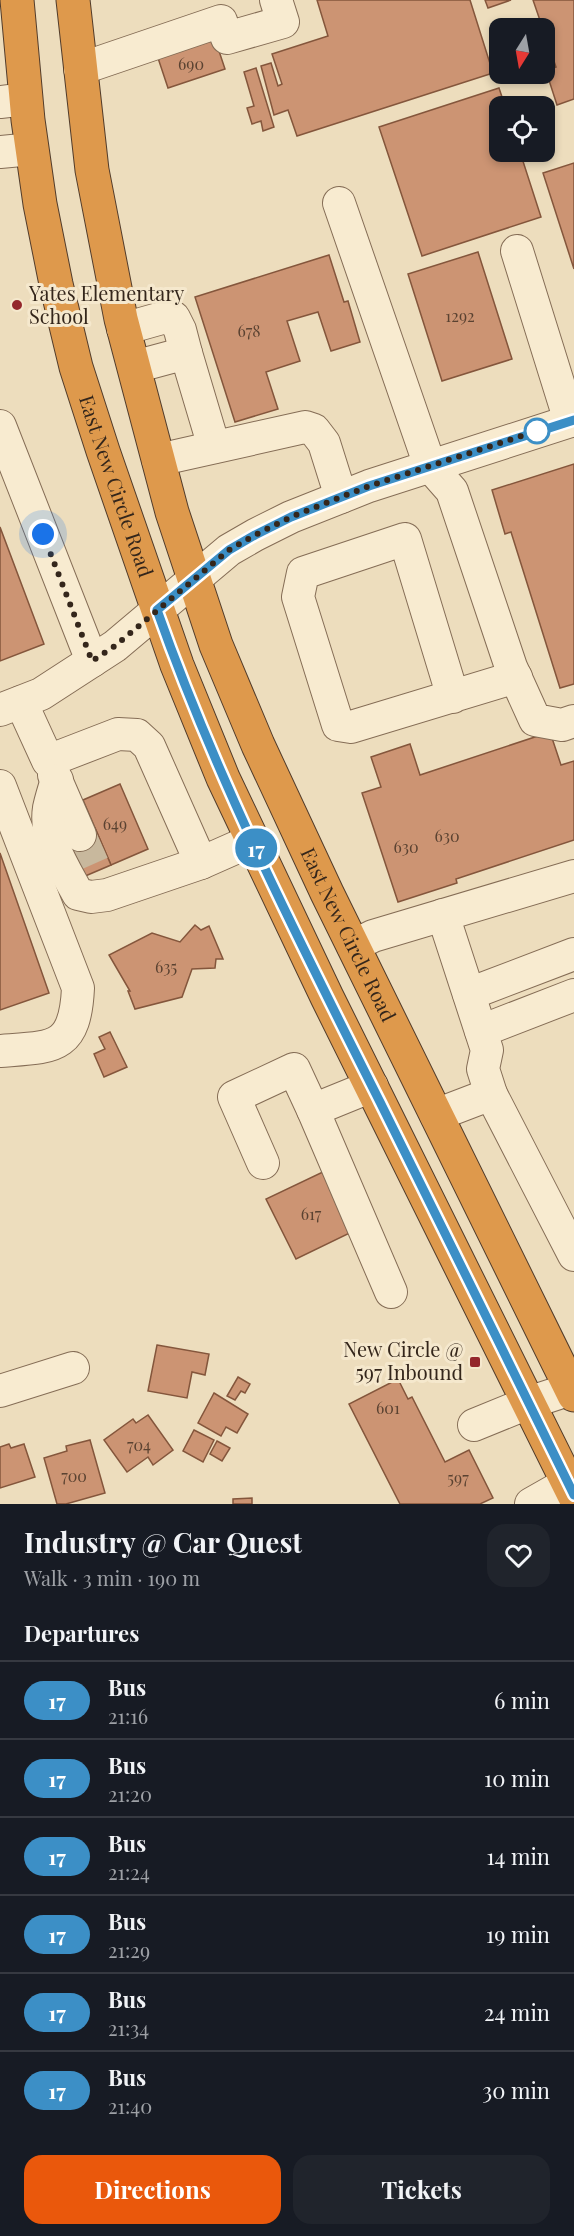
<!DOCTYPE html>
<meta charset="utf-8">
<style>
:root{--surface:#171b24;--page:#20242c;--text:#f1f3f6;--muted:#9ea1a6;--line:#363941;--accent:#ea580c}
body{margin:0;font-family:"Playfair Display",serif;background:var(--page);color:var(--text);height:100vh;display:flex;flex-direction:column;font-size:22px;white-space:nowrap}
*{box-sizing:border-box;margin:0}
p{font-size:20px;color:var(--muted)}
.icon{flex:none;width:33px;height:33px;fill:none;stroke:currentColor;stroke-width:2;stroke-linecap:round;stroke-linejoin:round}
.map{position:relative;height:1504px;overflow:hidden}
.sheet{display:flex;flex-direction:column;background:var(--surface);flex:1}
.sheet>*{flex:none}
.badge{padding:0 12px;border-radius:20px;font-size:21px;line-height:39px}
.needle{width:39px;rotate:191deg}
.controls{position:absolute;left:489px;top:18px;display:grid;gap:12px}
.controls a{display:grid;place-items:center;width:66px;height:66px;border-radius:12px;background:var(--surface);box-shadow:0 3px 9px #0003;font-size:30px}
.you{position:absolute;width:30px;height:30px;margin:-15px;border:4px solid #fff;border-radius:50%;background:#1a73e8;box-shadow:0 0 0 9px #1a73e833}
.map>.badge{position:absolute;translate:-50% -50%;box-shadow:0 0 0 3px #fff}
h2{padding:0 24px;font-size:22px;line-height:54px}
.round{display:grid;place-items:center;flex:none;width:63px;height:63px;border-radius:18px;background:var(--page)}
.summary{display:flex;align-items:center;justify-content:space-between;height:102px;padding:0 24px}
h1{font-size:28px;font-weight:700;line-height:45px}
.button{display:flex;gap:12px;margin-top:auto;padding:12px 24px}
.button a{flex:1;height:69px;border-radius:18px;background:var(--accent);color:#fff;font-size:24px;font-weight:700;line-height:69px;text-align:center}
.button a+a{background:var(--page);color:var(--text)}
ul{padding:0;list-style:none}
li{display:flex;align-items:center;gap:18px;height:78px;padding:0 24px;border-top:2px solid var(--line)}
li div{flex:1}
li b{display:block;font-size:22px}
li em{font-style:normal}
li .badge{min-width:66px;font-weight:700;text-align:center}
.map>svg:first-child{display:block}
.building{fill:#cc9473;stroke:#84563c;stroke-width:1.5}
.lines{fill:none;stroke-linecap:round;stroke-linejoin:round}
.minor-tunnel{stroke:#c8b89d;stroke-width:32;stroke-dasharray:32 16;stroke-linecap:butt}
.minor-casing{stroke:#856d56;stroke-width:34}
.highway-casing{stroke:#523c2b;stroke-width:35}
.minor{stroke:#f8ebd0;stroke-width:32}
.highway{stroke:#de994c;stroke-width:33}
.line-casing{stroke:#fff;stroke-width:14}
.line{stroke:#3c8fc6;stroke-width:9}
.walk{stroke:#34261b;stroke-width:6;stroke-dasharray:0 10.8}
.poi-dot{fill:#94272c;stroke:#f5e8cd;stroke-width:2}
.stop-dot{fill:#fff;stroke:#3c8fc6;stroke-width:3}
.labels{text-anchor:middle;stroke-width:6;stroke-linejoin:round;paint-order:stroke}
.number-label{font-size:16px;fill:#5a4231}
.poi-label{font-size:20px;fill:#34261b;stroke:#f5e8cd;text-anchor:start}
.street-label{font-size:20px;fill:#34261b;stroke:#f5e8cd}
</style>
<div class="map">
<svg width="574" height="1504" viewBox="0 0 574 1504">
<rect width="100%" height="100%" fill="#edddbd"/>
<!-- building -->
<g class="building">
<polygon points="317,0 470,0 493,73 297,136 288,110 274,115 261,66 271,63 278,86 282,84 272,54 328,36"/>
<polygon points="485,0 511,0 488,8"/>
<polygon points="533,0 574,0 574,99 557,105 546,71 556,67"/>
<polygon points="215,39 225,69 168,88 158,58"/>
<polygon points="256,68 274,127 263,131 261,121 252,124 247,108 254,106 244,72"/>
<polygon points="499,88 505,106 500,106 500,152 520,152 541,217 422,256 379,127"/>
<polygon points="574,163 574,269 543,173"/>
<polygon points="478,252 512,359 442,381 408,274"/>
<polygon points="329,255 344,302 348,301 360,342 331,351 318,312 287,321 300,361 266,372 278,409 235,422 195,297"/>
<polygon points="574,464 574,684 560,688 511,532 505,534 492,490"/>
<polygon points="0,527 44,644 0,661"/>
<polygon points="550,732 561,765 574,761 574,840 456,879 457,883 398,902 362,793 381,787 371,757 410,744 420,775"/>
<polygon points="120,784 148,849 111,865 83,800"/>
<polygon points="95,828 111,865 76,880 60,843"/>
<polygon points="0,853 49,993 0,1010"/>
<polygon points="195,925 201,930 209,926 223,959 216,959 215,968 192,969 182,997 135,1009 128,991 130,991 109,955 152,933 180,942"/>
<polygon points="110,1032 127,1067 104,1077 94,1054 105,1049 99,1037"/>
<polygon points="327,1170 356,1230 296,1259 266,1199"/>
<polygon points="157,1345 209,1354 205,1375 192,1372 187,1398 148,1391"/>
<polygon points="238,1377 250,1384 245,1393 241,1391 235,1400 227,1396"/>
<polygon points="398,1379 408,1399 412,1397 445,1462 469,1450 493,1498 480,1504 400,1504 349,1404"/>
<polygon points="214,1393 248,1414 237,1433 226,1427 221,1436 198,1423"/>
<polygon points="148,1415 173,1450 153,1465 148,1457 127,1472 104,1440 133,1419 136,1423"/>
<polygon points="194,1430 214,1440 203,1462 183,1451"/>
<polygon points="90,1440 105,1493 66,1504 57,1504 44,1458 67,1451 66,1446"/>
<polygon points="217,1441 230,1448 222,1461 210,1454"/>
<polygon points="9,1444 11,1448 24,1444 35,1477 0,1488 0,1447"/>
<polygon points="252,1498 252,1504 233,1504 233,1499"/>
</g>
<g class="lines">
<!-- minor-tunnel -->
<polyline class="minor-tunnel" points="80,835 96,871"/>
<defs>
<g id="minor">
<polyline points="80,69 221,21 227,38 283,22 276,0"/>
<polyline points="0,102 26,99"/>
<polyline points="0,152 32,149"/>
<polyline points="339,203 430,466 452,491 511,667 535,720 562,725 574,721"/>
<polyline points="517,251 570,421"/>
<polyline points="123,329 162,318 174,318 180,330 186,353"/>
<polyline points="134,367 186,353 214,447"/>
<polyline points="0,426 92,661"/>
<polyline points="158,460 305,427 314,430 324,443 341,497"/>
<polyline points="453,697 405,539 303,573 298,597 338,725 351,727 516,677"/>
<polyline points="21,702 48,761 118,734 137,735 149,746 201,863 253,840"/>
<polyline points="0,710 41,694 115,646 229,550 255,535 291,517 369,486 574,420"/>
<polyline points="54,775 80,835"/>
<path d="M57,780C54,789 51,799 49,808C44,839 64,868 78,894L91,897L107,895L201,863"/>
<path d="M0,786L78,988C75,1050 54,1047 0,1051"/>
<polyline points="443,915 487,1050 483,1069 491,1094"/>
<polyline points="353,946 373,936 574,876"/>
<polyline points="469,994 574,954"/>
<polyline points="481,1031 574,995"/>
<polyline points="372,1086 313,1110 391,1292"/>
<polyline points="436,1115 491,1094 574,1255"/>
<polyline points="263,1163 234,1097 294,1069 313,1110"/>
<polyline points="0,1391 73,1368"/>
<polyline points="474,1425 528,1403 574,1388"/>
<polyline points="531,1504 568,1483"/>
</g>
<g id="highway">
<path id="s1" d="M17,0L28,120L40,204L56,284L76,367L103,451L177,665L223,778L327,997L574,1495"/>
<path id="s2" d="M73,0L92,170L121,319L172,512L216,645L258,745L327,893L574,1395"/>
</g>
</defs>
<!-- minor casing -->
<use href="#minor" class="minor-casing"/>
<!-- highway casing -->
<use href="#highway" class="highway-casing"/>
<!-- minor -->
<use href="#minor" class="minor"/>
<!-- highway -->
<use href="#highway" class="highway"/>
</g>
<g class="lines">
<defs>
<path id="line" d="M574,420L369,486L291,517L255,535L229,550L157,610C217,780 299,941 380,1102C446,1233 509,1364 574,1495"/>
</defs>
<!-- line casing -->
<use href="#line" class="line-casing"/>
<!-- line -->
<use href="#line" class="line"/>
<!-- walk -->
<polyline class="walk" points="43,534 92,661 115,646 229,550 255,535 291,517 369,486 537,431"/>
</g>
<!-- markers -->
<g class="poi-dot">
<circle cx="17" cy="305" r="6"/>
<rect x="469" y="1356" width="12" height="12" rx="3"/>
</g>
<circle class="stop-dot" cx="537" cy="431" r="12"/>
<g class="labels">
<!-- number labels -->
<g class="number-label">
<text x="191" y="70">690</text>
<text x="460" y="322">1292</text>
<text x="249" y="337">678</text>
<text x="115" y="830">649</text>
<text x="447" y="842">630</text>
<text x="406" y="853">630</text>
<text x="166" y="973">635</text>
<text x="311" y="1220">617</text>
<text x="388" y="1414">601</text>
<text x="139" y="1451">704</text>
<text x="74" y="1482">700</text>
<text x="458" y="1484">597</text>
</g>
<!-- poi labels -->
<g class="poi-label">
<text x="29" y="301">Yates Elementary<tspan x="29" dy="23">School</tspan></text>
<text x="463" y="1357" text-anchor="end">New Circle @<tspan x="463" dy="23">597 Inbound</tspan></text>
</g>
<!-- street labels -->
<g class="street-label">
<text dy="7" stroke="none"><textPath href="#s1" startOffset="498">East New Circle Road</textPath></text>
<text dy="7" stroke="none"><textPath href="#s2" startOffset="981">East New Circle Road</textPath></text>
</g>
</g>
</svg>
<div class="controls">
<a><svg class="needle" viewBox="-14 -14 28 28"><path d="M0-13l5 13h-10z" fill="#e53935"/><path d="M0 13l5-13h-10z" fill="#9ea1a6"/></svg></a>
<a><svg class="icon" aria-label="locate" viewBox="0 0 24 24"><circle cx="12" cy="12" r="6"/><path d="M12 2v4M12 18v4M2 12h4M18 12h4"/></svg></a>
</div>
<div class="you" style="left:43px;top:534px"></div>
<b class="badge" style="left:256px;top:848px;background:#3c8fc6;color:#fff">17</b>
</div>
<section class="sheet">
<div class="summary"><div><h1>Industry @ Car Quest</h1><p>Walk · 3 min · 190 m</p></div><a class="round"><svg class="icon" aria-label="heart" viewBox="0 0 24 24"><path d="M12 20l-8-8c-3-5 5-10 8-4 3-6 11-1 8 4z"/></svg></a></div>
<h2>Departures</h2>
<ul>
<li><span class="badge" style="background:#3c8fc6;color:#fff">17</span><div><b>Bus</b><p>21:16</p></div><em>6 min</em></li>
<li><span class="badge" style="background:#3c8fc6;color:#fff">17</span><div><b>Bus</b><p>21:20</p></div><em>10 min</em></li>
<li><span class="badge" style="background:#3c8fc6;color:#fff">17</span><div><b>Bus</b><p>21:24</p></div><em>14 min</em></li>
<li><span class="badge" style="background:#3c8fc6;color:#fff">17</span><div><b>Bus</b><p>21:29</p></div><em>19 min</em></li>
<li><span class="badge" style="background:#3c8fc6;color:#fff">17</span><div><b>Bus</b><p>21:34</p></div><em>24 min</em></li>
<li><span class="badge" style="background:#3c8fc6;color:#fff">17</span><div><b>Bus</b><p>21:40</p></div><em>30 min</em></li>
</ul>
<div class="button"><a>Directions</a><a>Tickets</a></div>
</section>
